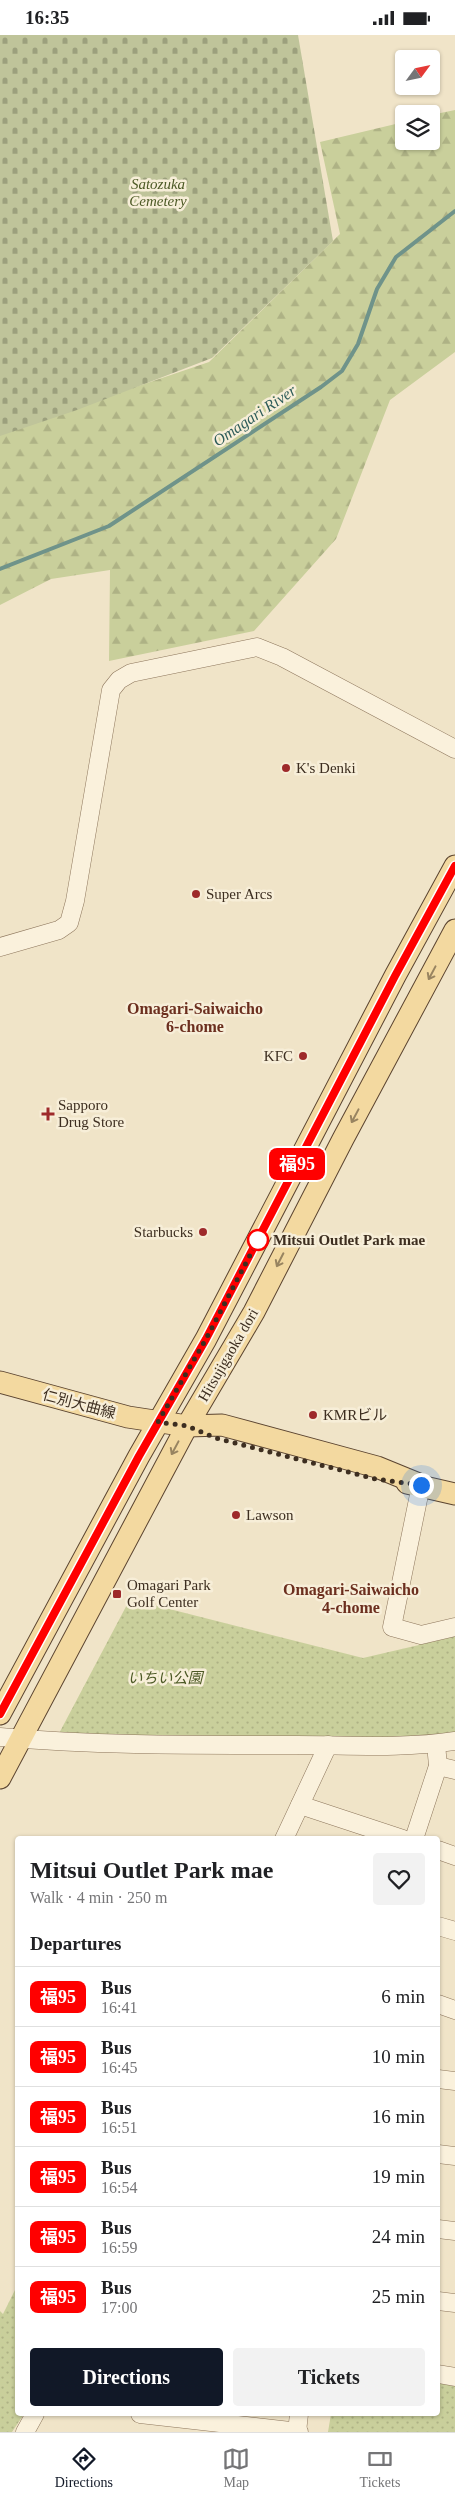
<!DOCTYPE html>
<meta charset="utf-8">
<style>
:root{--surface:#fff;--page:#f2f2f2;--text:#202124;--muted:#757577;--line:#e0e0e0;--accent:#111827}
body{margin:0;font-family:"Times New Roman","Noto Sans JP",serif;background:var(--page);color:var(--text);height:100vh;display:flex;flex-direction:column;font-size:19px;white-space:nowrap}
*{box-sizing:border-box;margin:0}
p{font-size:16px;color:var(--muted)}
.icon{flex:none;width:28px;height:28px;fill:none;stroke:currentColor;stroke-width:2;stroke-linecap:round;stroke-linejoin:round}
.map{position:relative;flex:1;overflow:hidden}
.panel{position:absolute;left:15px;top:1801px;width:425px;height:580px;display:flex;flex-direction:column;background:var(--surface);border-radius:5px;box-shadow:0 1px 4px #0004}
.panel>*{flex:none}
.badge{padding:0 10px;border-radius:8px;font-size:18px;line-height:32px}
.needle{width:32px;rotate:57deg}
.buttons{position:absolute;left:395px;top:15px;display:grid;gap:10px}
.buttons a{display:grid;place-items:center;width:45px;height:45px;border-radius:5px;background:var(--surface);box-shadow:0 1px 4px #0004;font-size:25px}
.you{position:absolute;width:25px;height:25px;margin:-12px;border:4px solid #fff;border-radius:50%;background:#1a73e8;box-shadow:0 0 0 8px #1a73e833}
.map>.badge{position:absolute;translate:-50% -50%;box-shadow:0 0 0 2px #fff}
h2{padding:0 15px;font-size:19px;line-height:45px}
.round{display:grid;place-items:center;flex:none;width:52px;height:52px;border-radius:5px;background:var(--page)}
.overview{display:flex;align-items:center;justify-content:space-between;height:85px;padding:0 15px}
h1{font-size:24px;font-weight:800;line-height:38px}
.button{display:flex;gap:10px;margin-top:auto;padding:10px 15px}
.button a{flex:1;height:58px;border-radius:5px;background:var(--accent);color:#fff;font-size:20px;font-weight:800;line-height:58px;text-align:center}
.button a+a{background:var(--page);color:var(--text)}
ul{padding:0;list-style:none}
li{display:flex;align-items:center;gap:15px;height:60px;padding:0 15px;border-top:1px solid var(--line)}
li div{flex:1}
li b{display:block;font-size:19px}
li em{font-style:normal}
li .badge{min-width:55px;font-weight:700;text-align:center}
.status{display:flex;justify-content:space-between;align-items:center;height:35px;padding:0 25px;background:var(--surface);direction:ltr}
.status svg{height:14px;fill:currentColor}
.dock{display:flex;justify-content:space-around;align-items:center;height:70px;border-top:1px solid var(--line);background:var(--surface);font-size:14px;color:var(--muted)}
.dock a{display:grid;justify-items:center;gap:2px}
.dock .on{color:var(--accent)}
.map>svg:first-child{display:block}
.forest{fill:url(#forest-firs)}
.cemetery{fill:url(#cemetery-stones)}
.park{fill:url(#park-dots)}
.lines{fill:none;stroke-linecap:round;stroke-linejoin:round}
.stream{stroke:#6f938a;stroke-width:4}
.minor-casing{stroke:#8d765c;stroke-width:19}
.major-casing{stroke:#5b4430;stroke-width:23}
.minor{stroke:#faf1dc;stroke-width:18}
.major{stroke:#f3d9a0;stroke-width:21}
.oneway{stroke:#988460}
.line-casing{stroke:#fff;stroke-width:11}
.line{stroke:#f00;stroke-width:8}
.walk{stroke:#3d2e20;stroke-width:5;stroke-dasharray:0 9}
.poi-dot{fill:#9e2a2b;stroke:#f7eed8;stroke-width:2}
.stop-dot{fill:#fff;stroke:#f00;stroke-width:2.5}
.labels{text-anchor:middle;stroke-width:5;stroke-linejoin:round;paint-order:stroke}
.park-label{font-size:15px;font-style:italic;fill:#4d5a26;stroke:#f7eed8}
.poi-label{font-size:15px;fill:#3d2e20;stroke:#f7eed8;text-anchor:start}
.stop-label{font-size:15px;font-weight:bold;fill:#3d2e20;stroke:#f7eed8;text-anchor:start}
.street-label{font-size:15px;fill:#3d2e20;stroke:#f7eed8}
.water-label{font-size:16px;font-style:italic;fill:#2f5d5a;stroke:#f7eed8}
.neighbourhood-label{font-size:16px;font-weight:bold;fill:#6b2e1e;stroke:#f7eed8}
</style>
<div class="status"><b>16:35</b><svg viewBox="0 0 49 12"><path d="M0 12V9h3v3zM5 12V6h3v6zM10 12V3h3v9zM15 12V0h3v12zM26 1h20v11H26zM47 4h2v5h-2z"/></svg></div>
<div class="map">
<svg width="455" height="2397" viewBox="0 0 455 2397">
<defs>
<pattern id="forest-firs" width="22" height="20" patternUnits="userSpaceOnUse" patternTransform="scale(1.25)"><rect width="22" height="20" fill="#c9cf9b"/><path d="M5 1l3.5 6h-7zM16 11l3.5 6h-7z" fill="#aeb285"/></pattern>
<pattern id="cemetery-stones" width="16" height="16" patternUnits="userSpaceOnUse" patternTransform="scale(1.25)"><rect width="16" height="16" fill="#bfc49a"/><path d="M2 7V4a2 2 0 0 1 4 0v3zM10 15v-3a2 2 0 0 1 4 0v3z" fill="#9ca07d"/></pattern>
<pattern id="park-dots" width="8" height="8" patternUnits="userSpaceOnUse" patternTransform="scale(1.25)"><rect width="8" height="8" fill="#c9cf9b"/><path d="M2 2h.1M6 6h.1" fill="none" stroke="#aeb285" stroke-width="1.8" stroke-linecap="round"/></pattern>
</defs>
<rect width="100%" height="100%" fill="#f0e4c8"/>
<!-- forest -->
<polygon class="forest" points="455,75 455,317 390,365 336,504 254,596 109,626 110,535 51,544 0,570 0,398 209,327 340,199 320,107 404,87 404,106 431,106 431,80"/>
<!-- cemetery -->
<polygon class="cemetery" points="0,0 298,0 333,206 212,323 77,375 0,401"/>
<!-- park -->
<g class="park">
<polygon points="130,1564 363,1623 419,1610 421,1600 455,1592 455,1706 55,1706"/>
<polygon points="17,2251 18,2379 24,2379 12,2397 0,2397 0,2276 3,2279"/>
<polygon points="438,2339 455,2342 455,2397 328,2397 331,2379 438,2379"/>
</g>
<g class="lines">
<!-- stream -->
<polyline class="stream" points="0,534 109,491 321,352 342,336 358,309 377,254 396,222 455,176"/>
<defs>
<g id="minor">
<polyline points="0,912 59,895 69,888 75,866 111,655 119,645 131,638 257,612 282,622 455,714"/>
<polyline points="421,1450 392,1592 421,1600 455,1592"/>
<path d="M0,1702C99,1711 197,1710 296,1710C348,1710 403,1714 455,1706"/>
<polyline points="438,1731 455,1735"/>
<polyline points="300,1770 403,1804"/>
<polyline points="284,1804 328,1710"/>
<polyline points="414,1804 438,1731 436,1709"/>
<polyline points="438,1815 455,1821"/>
<polyline points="438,1891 455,1896"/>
<polyline points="438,1969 455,1975"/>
<polyline points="438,2044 455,2046"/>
<polyline points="438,2119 455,2121"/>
<polyline points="438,2194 455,2196"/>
<polyline points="438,2266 455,2268"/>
<polyline points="438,2339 455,2342"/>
<polyline points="140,2379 299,2397"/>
<polyline points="25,2397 35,2379"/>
<polyline points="297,2397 299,2379"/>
</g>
<g id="major">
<polyline points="0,1347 128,1382 187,1391 222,1390 377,1432 421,1450"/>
<polyline points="407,1448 455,1459"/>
<polyline points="0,1679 139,1421 206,1304 395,941 455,831"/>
<polyline points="0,1743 187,1391 254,1277 343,1104 455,895"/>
</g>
</defs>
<!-- minor casing -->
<use href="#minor" class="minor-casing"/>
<!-- major casing -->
<use href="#major" class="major-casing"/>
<!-- minor -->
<use href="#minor" class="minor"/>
<!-- major -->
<use href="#major" class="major"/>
</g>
<!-- one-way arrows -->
<defs><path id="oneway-shaft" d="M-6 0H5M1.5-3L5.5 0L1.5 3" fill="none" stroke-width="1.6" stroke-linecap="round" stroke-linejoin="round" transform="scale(1.25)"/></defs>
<g class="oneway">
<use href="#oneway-shaft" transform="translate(432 938) rotate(118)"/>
<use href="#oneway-shaft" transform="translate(355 1081) rotate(118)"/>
<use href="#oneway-shaft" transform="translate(280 1225) rotate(117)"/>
<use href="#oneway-shaft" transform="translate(175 1413) rotate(118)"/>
</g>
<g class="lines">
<defs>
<polyline id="line" points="0,1679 139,1421 206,1304 395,941 455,831"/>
</defs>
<!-- line casing -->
<use href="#line" class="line-casing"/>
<!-- line -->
<use href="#line" class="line"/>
<!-- walk -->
<polyline class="walk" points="258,1205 206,1304 158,1387 187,1391 216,1403 375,1444 421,1450"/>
</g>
<!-- markers -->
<g class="poi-dot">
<circle cx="286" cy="733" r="5"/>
<circle cx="196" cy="859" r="5"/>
<circle cx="303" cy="1021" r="5"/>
<path d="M45.5 1071.5h5v5h5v5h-5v5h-5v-5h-5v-5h5z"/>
<circle cx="203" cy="1197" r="5"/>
<circle cx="313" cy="1380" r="5"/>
<circle cx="236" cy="1480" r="5"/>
<rect x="112" y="1554" width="10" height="10" rx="2.5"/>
</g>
<circle class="stop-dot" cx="258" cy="1205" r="10"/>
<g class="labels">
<!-- park labels -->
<g class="park-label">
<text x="158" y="154">Satozuka<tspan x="158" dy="17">Cemetery</tspan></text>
<text x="165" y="1648">いちい公園</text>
</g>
<!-- poi labels -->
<g class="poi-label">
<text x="296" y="738">K's Denki</text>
<text x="206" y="864">Super Arcs</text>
<text x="293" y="1026" text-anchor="end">KFC</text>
<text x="58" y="1075">Sapporo<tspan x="58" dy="17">Drug Store</tspan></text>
<text x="193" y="1202" text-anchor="end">Starbucks</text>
<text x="323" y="1385">KMRビル</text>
<text x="246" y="1485">Lawson</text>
<text x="127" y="1555">Omagari Park<tspan x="127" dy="17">Golf Center</tspan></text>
</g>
<!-- stop labels -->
<g class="stop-label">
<text x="273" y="1210">Mitsui Outlet Park mae</text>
</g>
<!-- street labels -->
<g class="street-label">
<text transform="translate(228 1320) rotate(-60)" y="5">Hitsujigaoka dori</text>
<text transform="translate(79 1369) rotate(15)" y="5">仁別大曲線</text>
</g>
<!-- water labels -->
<g class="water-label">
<text transform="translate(254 380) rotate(-34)" y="6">Omagari River</text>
</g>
<!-- neighbourhood labels -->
<g class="neighbourhood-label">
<text x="195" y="979">Omagari-Saiwaicho<tspan x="195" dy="18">6-chome</tspan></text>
<text x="351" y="1560">Omagari-Saiwaicho<tspan x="351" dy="18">4-chome</tspan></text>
</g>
</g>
</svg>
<div class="buttons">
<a><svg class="needle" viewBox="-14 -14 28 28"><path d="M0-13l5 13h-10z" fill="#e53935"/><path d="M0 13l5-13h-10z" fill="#757577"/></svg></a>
<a><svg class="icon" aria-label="layers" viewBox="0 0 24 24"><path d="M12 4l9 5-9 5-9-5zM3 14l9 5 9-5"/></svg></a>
</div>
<div class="you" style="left:421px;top:1450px"></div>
<b class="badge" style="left:297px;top:1129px;background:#f00;color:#fff">福95</b>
<section class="panel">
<div class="overview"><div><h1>Mitsui Outlet Park mae</h1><p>Walk · 4 min · 250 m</p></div><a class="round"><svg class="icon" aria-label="heart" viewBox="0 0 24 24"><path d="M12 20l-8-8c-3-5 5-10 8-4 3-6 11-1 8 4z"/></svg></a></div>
<h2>Departures</h2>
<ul>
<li><span class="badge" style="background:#f00;color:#fff">福95</span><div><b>Bus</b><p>16:41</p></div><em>6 min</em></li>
<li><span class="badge" style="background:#f00;color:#fff">福95</span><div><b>Bus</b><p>16:45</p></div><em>10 min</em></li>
<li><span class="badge" style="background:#f00;color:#fff">福95</span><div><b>Bus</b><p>16:51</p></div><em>16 min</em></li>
<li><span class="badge" style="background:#f00;color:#fff">福95</span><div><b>Bus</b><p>16:54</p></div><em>19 min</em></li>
<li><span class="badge" style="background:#f00;color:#fff">福95</span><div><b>Bus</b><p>16:59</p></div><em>24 min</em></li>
<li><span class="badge" style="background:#f00;color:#fff">福95</span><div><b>Bus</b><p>17:00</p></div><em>25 min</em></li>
</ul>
<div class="button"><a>Directions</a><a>Tickets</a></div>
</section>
</div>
<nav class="dock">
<a class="on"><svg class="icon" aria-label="directions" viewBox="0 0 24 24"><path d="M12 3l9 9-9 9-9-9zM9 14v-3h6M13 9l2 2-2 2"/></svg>Directions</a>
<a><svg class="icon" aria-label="map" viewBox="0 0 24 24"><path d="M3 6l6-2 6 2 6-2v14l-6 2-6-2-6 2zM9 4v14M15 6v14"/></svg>Map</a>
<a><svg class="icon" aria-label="tickets" viewBox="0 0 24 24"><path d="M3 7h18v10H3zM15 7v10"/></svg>Tickets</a>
</nav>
